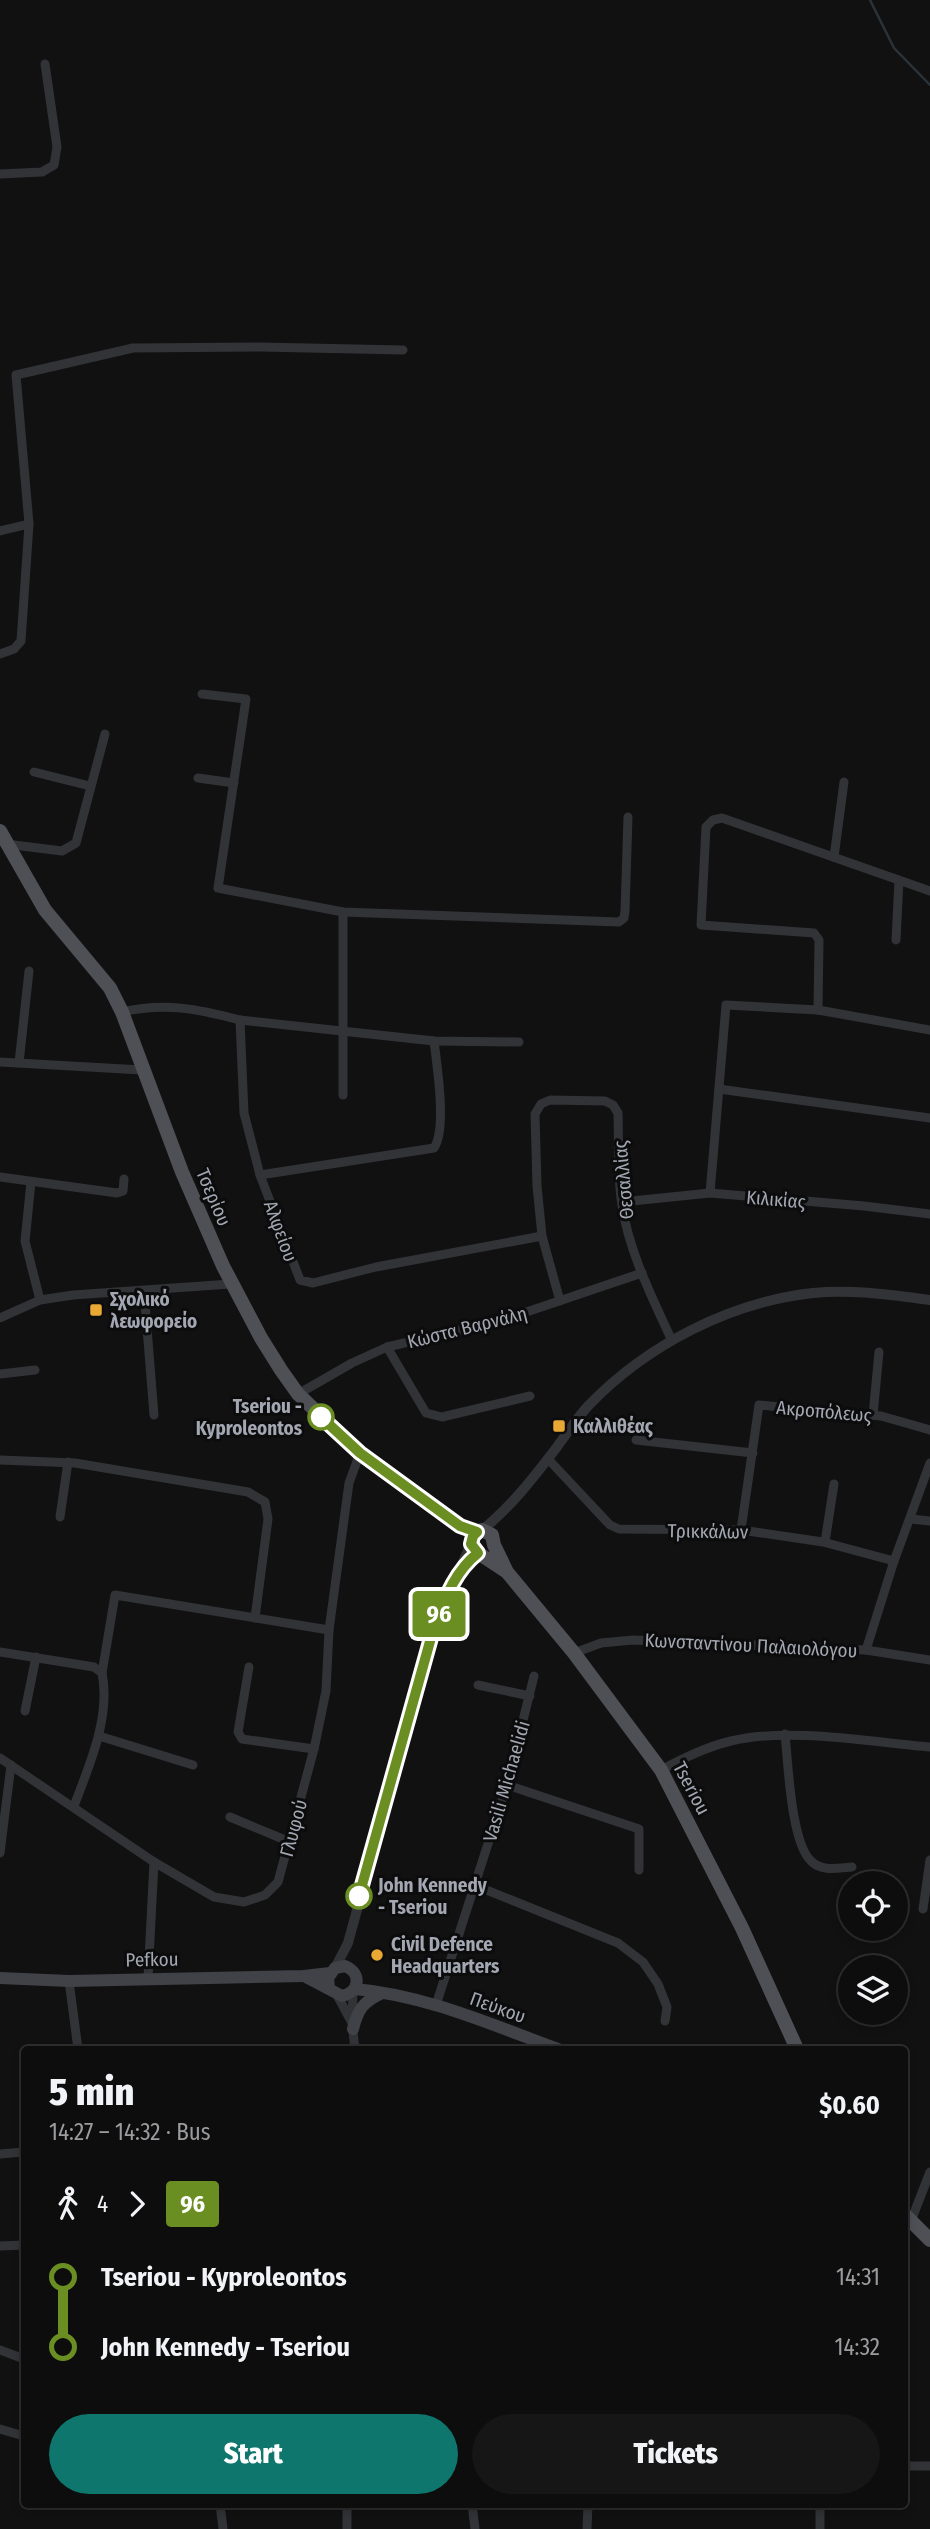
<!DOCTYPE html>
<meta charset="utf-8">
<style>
:root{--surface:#0d0d0e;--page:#161617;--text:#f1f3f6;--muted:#9a9c9e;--line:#2d2d2e;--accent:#0f766e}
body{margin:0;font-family:"Fira Sans Condensed",sans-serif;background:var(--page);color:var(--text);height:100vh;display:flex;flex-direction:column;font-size:26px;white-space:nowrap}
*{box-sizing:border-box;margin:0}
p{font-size:23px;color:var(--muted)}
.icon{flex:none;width:38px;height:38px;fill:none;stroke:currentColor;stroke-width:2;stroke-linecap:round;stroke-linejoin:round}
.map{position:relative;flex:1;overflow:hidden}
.sheet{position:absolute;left:21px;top:2046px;width:887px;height:462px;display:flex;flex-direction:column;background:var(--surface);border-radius:7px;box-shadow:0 4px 10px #0003,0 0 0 2px var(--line)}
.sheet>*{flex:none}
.badge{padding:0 14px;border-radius:5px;font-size:24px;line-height:46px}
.fabs{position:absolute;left:838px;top:1871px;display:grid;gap:14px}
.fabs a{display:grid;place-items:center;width:70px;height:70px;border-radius:50%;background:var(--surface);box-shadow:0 4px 10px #0003,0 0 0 2px var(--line);font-size:35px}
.map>.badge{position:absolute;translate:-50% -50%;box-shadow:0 0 0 4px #fff}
.legs{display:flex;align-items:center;gap:10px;height:77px;padding:0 28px;font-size:23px}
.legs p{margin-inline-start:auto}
.head{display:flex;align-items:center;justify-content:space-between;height:119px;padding:0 28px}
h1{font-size:38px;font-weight:800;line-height:52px}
.button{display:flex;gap:14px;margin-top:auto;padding:14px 28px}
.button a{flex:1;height:80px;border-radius:42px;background:var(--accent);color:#fff;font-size:28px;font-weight:800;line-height:80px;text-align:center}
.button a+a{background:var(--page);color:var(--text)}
ul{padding:0 28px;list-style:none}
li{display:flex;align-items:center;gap:24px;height:70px;font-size:26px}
li i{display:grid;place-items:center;width:10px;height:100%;margin:0 9px;background:currentColor}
li i::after{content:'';width:18px;height:18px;margin:-9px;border:5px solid;border-radius:50%;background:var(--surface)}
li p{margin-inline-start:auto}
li:first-child i{background:linear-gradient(#0000 50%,currentColor 0)}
li:last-child i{background:linear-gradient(currentColor 50%,#0000 0)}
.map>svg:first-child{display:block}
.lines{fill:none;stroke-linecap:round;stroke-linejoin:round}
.stream{stroke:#2b333a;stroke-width:2.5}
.minor{stroke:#323337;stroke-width:9}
.tertiary{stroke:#323337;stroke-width:10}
.secondary{stroke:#404247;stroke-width:12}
.primary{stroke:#4e5055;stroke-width:14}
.line-1-casing{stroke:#fff;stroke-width:16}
.line-1{stroke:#6b8e23;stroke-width:10}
.poi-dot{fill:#e8a833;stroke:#0c0c0d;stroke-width:2.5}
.stop-1-dot{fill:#fff;stroke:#6b8e23;stroke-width:3.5}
.labels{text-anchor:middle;stroke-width:6;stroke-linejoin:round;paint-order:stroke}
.street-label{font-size:19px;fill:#a2a7b2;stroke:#0c0c0d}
.poi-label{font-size:19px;font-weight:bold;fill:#a2a7b2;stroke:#0c0c0d;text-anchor:start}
.stop-label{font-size:19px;font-weight:bold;fill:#a2a7b2;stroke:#0c0c0d;text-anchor:end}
</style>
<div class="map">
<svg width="930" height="2529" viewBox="0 0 930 2529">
<rect width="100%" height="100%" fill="#111112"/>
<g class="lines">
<!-- stream -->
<polyline class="stream" points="870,0 894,48 930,85"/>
<!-- minor -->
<g class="minor">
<polyline points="0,174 42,172 54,165 57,147 45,64"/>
<polyline points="0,531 29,524"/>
<polyline points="0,654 14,649 21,641 29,524 16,375 133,348 260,347 403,350"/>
<polyline points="202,694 246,699 218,888 343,912 619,922 624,918 625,911 628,817"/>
<polyline points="34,772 90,786"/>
<polyline points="198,778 234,783"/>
<polyline points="6,844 62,851 76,843 105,734"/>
<polyline points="834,857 844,782"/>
<polyline points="896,940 899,880"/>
<polyline points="818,1010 819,940 814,933 701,925 706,827 713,820 722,818 930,891"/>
<path d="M122,1012C165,1002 198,1009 240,1020L434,1041L519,1042"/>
<polyline points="240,1020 244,1113 260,1175 300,1280 313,1283 376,1267 542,1236"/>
<polyline points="0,1062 142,1070"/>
<polyline points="19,1063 29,971"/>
<polyline points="719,1089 930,1118"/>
<polyline points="343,1095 343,912"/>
<path d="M260,1175L434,1148C447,1129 437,1066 434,1041"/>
<polyline points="0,1177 117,1193 123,1191 124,1179"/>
<polyline points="31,1182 25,1241 40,1300"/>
<polyline points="710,1193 726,1005 818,1010 930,1030"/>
<polyline points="622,1202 710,1193 864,1206 930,1214"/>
<polyline points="144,1291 154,1415"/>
<path d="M560,1301L542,1236L537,1186L535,1114L541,1104L550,1100L605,1101L613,1105L618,1113C619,1143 617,1175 622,1205C629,1252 652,1297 672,1341"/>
<polyline points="0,1318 40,1300 73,1295 231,1284"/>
<polyline points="387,1347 426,1413 442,1417 530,1396"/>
<polyline points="0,1374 35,1370"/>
<polyline points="298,1394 352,1363 387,1347 503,1320 642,1273"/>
<polyline points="873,1415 879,1352"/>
<polyline points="636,1440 753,1453"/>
<polyline points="548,1459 610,1525 619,1529 741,1530 823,1542 894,1561"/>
<polyline points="0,1460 75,1463 248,1492 265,1502 268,1519 255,1618"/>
<polyline points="60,1517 68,1462"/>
<polyline points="911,1519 930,1521"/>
<polyline points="741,1530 759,1405 881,1416 930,1430"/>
<polyline points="825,1542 834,1484"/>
<polyline points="866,1650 894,1561 930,1463"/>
<polyline points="0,1652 94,1667 102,1673"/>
<polyline points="574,1653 601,1643 633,1640 866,1650 930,1660"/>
<polyline points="249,1667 238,1732 242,1739 314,1749"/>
<polyline points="478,1685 530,1696"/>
<polyline points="25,1711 36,1657"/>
<path d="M785,1734C788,1762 791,1843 811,1861C822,1872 838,1868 852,1867"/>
<polyline points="99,1736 193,1765"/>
<polyline points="0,1758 154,1862 214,1897 244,1902 265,1895 278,1882 314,1749 326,1691 329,1630 349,1483 360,1453"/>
<path d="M661,1770C684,1758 706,1747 731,1741C787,1727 871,1742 930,1747"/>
<polyline points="507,1785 639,1829 639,1870"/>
<path d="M74,1806C89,1766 111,1717 102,1673L115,1595L329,1630"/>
<polyline points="230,1817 290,1842"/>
<polyline points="0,1853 11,1765"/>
<polyline points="474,1885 618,1943 643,1962 658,1984 667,2007 665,2021"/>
<polyline points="923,1909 930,1860"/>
<polyline points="148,1978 154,1862"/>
<polyline points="69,1981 78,2049"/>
<polyline points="353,1991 352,2023 355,2049"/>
<polyline points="337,1995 351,2021"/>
<polyline points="436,2005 507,1785 534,1676"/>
<polyline points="0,2154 24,2152"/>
<polyline points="911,2221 930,2172"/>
<polyline points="0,2246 24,2245"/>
<polyline points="0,2350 24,2359"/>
<polyline points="0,2429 24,2436"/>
<polyline points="905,2466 930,2466"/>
<polyline points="220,2504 223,2529"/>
<polyline points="472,2504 475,2529"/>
<polyline points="347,2529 347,2504"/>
<polyline points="587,2529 588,2504"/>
<polyline points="820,2529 820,2504"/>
</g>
<!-- tertiary -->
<g class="tertiary">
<path d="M482,1530C511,1507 534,1477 557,1447C567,1433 577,1418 589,1405C647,1345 730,1302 813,1293C852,1289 892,1295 930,1300"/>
<polyline points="335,1968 348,1943 434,1627 471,1544"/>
</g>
<!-- secondary -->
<g class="secondary">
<path d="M304,1976L342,1996C360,1992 362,1973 345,1966L335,1968L328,1978L329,1988"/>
<polyline points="0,1978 69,1981 304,1976 330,1973"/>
<path d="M355,1989C425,1995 492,2025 558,2049"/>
<path d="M353,2029C358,2009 363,2002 382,1993"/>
</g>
<!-- primary -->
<g class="primary">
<polyline points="0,831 45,910 110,988 122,1012 182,1172 223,1266 261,1338 281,1370 298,1394 360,1453 460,1526 477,1532"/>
<polyline points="507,1572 475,1551 471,1544 475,1533 482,1530 492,1535 494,1545 507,1572 574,1653 661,1770 742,1928 797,2049"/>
<polyline points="905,2215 930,2240"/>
</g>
</g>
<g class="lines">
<defs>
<path id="line-1" d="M321,1417L360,1453L460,1526L477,1532L473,1536L471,1544L478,1553C454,1572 445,1599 434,1627L359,1896"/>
</defs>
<!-- line-1 casing -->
<use href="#line-1" class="line-1-casing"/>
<!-- line-1 -->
<use href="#line-1" class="line-1"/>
</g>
<!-- markers -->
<g class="poi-dot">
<rect x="89" y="1303" width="14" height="14" rx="3.5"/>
<rect x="552" y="1419" width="14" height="14" rx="3.5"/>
<circle cx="377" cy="1955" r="7"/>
</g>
<g class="stop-1-dot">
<circle cx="321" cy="1417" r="12"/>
<circle cx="359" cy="1896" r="12"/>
</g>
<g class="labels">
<!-- street labels -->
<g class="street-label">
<text transform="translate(623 1180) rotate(-95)" y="7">Θεσαλλίας</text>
<text transform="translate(214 1197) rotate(67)" y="7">Τσερίου</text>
<text transform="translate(776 1199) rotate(5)" y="7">Κιλικίας</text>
<text transform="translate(281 1231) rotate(70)" y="7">Αλφείου</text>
<text transform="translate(467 1327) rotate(-14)" y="7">Κώστα Βαρνάλη</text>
<text transform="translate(824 1411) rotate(5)" y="7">Ακροπόλεως</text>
<text transform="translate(708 1531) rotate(1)" y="7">Τρικκάλων</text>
<text transform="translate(751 1645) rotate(3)" y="7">Κωνσταντίνου Παλαιολόγου</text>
<text transform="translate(506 1781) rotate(-74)" y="7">Vasili Michaelidi</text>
<text transform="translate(692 1788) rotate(62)" y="7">Tseriou</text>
<text transform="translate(293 1828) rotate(-75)" y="7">Γλυφού</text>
<text transform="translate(152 1959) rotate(-1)" y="7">Pefkou</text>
<text transform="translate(498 2007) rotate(20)" y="7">Πεύκου</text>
</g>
<!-- poi labels -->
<g class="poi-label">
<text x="110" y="1306">Σχολικό<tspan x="110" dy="22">λεωφορείο</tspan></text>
<text x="573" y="1433">Καλλιθέας</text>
<text x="391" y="1951">Civil Defence<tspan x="391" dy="22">Headquarters</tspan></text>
</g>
<!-- stop labels -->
<g class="stop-label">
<text x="302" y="1413">Tseriou -<tspan x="302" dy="22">Kyproleontos</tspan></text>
<text x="378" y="1892" text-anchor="start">John Kennedy<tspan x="378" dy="22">- Tseriou</tspan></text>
</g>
</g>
</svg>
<div class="fabs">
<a><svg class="icon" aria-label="locate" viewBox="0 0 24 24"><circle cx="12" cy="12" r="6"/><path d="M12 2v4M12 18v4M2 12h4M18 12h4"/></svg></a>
<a><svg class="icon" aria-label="layers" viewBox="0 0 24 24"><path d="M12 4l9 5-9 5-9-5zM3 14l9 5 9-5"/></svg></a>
</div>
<b class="badge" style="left:439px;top:1614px;background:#6b8e23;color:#fff">96</b>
<section class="sheet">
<div class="head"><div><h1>5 min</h1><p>14:27 – 14:32 · Bus</p></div><b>$0.60</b></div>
<div class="legs"><svg class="icon" aria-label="walk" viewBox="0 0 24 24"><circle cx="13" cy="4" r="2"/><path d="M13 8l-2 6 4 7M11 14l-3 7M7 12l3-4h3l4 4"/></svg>4<svg class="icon" aria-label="forward" viewBox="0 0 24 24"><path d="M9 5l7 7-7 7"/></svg><b class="badge" style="background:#6b8e23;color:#fff">96</b></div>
<ul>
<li><i style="color:#6b8e23"></i><b>Tseriou - Kyproleontos</b><p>14:31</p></li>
<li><i style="color:#6b8e23"></i><b>John Kennedy - Tseriou</b><p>14:32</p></li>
</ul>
<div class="button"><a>Start</a><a>Tickets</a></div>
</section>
</div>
